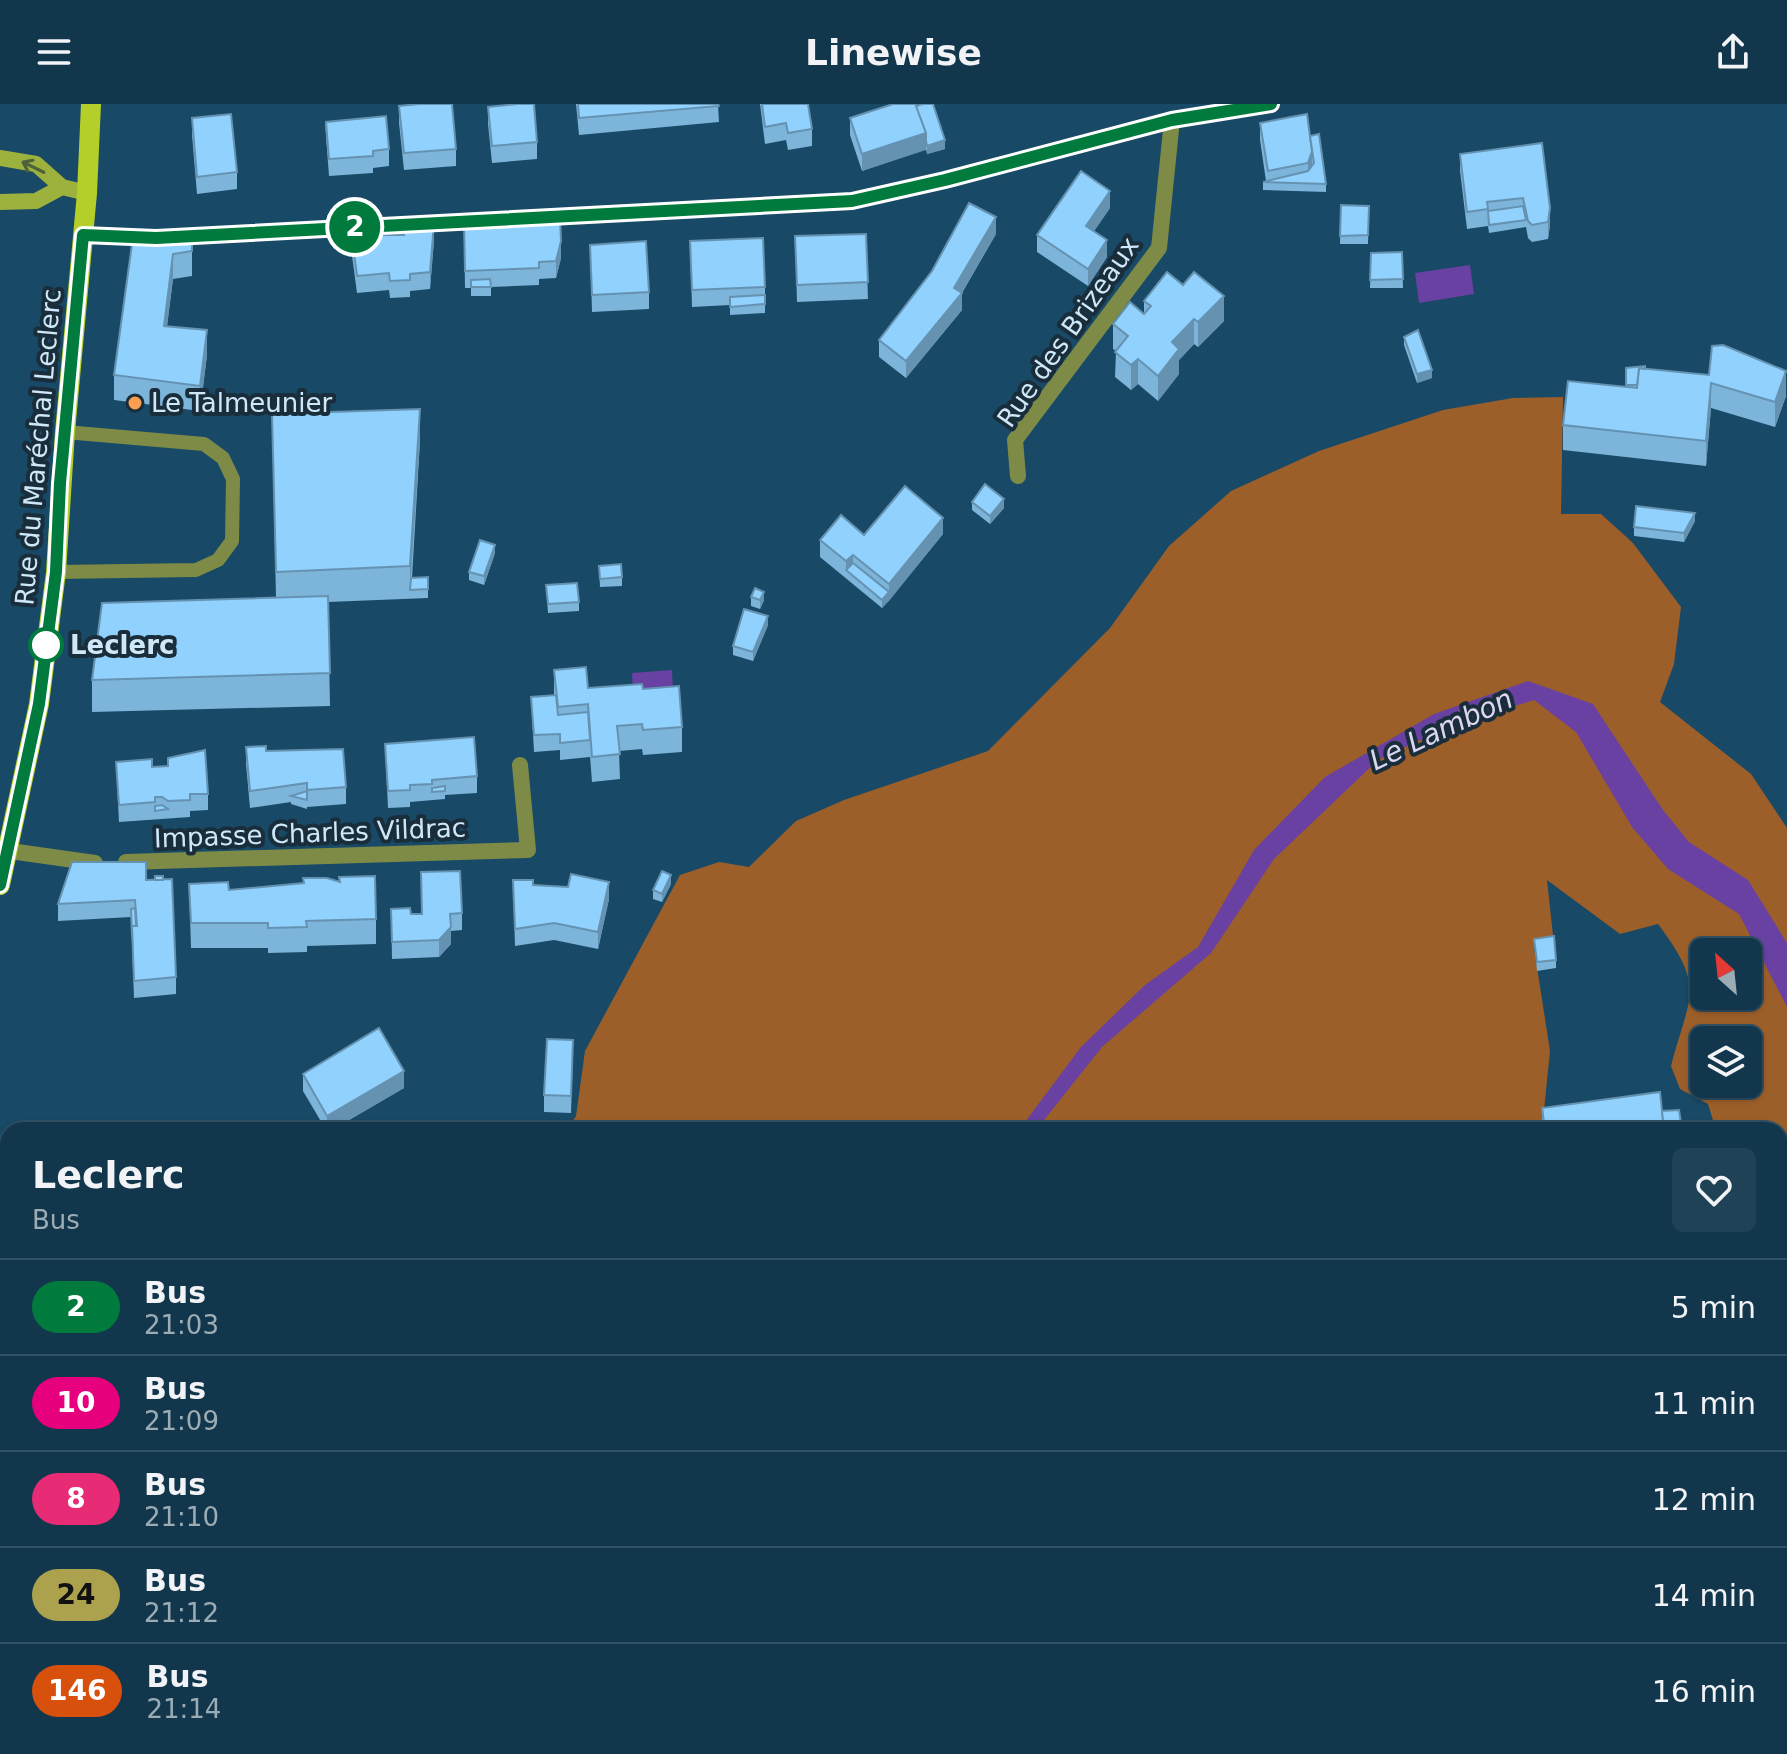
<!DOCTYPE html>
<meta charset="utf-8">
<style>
:root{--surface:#12374c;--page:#1f4256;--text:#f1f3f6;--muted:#9cacb5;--line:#315164}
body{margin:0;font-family:"DejaVu Sans",sans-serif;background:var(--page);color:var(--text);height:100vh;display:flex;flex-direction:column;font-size:30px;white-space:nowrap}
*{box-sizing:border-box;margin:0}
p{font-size:26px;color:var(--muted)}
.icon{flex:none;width:44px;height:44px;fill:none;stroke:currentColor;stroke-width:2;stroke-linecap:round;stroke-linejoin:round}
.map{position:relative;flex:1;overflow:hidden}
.details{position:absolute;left:0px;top:1018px;width:1788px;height:632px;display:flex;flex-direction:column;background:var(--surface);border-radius:24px 24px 0 0;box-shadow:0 2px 6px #0004,0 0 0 2px var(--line)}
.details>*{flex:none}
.badge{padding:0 16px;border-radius:26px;font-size:28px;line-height:52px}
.needle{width:52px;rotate:333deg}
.buttons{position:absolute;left:1690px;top:834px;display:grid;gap:16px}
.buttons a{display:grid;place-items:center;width:72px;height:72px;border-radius:12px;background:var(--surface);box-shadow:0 2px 6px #0004,0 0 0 2px var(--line);font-size:40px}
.map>.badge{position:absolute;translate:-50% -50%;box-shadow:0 0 0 4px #fff}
.round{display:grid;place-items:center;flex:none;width:84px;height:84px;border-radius:12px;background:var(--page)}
.overview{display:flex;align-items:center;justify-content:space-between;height:136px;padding:0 32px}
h1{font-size:38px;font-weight:600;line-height:60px}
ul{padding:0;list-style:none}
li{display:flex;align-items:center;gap:24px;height:96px;padding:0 32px;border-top:2px solid var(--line)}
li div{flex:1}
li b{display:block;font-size:30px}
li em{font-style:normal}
li .badge{min-width:88px;font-weight:700;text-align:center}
header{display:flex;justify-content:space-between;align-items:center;height:104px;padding:0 32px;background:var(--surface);font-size:36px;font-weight:600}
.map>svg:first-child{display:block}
.green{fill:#9c5f2a;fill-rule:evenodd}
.water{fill:#6841a2}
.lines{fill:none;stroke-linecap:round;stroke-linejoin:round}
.lane{stroke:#7d8b47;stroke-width:14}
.street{stroke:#7d8b47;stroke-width:16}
.secondary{stroke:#9cb23c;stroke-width:16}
.primary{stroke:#b4cf29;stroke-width:20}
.highway{stroke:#cce759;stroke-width:24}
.wall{fill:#7cb4da}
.shaded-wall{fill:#6592b1}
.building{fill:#90d1fd;stroke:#6592b1;stroke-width:2}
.oneway{stroke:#4d623b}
.line-casing{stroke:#fff;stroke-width:18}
.line{stroke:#007b3d;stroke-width:12}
.poi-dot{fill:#fa9f4f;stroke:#192d3a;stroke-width:3}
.stop-dot{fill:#fff;stroke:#007b3d;stroke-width:4}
.labels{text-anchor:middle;stroke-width:8;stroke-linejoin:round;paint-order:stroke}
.street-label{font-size:26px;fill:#cfe8f9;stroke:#192d3a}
.poi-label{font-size:26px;fill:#cfe8f9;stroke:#192d3a;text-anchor:start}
.stop-label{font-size:26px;font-weight:bold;fill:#cfe8f9;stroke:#192d3a;text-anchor:start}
.water-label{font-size:28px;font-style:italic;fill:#ddd6f0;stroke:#192d3a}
</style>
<header><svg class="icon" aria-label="menu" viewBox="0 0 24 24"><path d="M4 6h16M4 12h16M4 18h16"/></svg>Linewise<svg class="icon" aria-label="share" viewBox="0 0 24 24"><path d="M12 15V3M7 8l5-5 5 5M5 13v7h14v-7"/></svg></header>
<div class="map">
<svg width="1787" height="1650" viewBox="0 0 1787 1650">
<rect width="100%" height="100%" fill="#184966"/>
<!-- green -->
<g class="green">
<path d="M1563,293L1561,410H1601L1633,439L1681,503L1674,560L1660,598L1751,670L1787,724V1098L1780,1100V1026H1716L1708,1000L1680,985L1671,962C1689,892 1707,885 1658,820L1620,830L1547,776L1554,841L1534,844L1550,947L1542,1026H567L576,1012L585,947L680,771L719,758L749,763L796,717L844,696L988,647L1110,524L1169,442L1231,387L1319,347L1443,306L1513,294ZM1704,848H1748V892H1704ZM1704,936H1748V980H1704Z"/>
<polygon points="1787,1118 1787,1589 1780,1593 1780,1119"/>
<polygon points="595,1642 1690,1642 1675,1650 593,1650"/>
</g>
<!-- water -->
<g class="water">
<polygon points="1470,161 1474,190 1419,199 1415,169"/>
<polygon points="672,566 673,586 633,589 632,569"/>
<polygon points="1528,577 1593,600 1663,706 1689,738 1748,776 1787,839 1787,903 1739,810 1668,765 1632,723 1576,628 1534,596 1449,623 1379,655 1274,755 1211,849 1102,943 1036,1026 1019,1026 1081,943 1145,881 1198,843 1254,746 1325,673 1434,610"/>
</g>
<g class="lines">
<!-- lane -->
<polyline class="lane" points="56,468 196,466 218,456 232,437 233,375 223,354 204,340 65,328"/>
<!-- street -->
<g class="street">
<polyline points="1018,372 1015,336 1159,144 1172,16"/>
<polyline points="10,747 95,759"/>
<polyline points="126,758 528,746 520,661"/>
<polyline points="0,1186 8,1188"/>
<polyline points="211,1650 213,1642"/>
<polyline points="293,1650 295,1642"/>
</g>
<!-- secondary -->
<g class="secondary">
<polyline points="0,54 36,60 62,83 87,89"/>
<polyline points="0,98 36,97 62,83"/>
<polyline points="83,131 156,134 852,97 945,76 1172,16 1271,0"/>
</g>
<!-- primary -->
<polyline class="primary" points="0,781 39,600 56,468 65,328 87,89 91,0"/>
<!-- highway -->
<g class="highway">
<polyline points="1780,1627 1787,1623"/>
<polyline points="1739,1650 1753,1642"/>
</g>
</g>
<!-- wall -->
<g class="wall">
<polygon points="576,0 718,0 719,18 579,31"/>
<polygon points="760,0 808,0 812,25 812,42 788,46 786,36 765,40"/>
<polygon points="399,2 456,45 456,62 404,66 399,19"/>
<polygon points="488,3 537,38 537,55 492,59 488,20"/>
<polygon points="192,14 237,68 237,85 197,90 192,31"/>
<polygon points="850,14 945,45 927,50 926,45 862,67 850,31"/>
<polygon points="325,19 389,45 389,62 373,64 373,69 329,72"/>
<polygon points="1260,19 1310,32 1326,80 1326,88 1263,86 1263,78 1266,77 1260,36"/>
<polygon points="1542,39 1550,121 1548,135 1532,138 1528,134 1526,123 1489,129 1488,122 1467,125 1460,67 1460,50"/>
<polygon points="1341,101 1369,102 1368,140 1340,140"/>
<polygon points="1110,104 1094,127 1107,153 1088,182 1037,148 1037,131"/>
<polygon points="464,117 561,154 556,174 539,175 539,181 491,183 491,192 471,192 471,184 465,184"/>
<polygon points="403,122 434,136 430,185 410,187 410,193 390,194 389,186 357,189 351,144 351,127 369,131 403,131"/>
<polygon points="866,130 868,195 797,198 795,132"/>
<polygon points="996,130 962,189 962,206 906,274 879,253 879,236"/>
<polygon points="192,134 192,172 173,175 167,222 207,251 200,307 114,296 114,271 132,140"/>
<polygon points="690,137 765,183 765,209 730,211 730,201 692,203"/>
<polygon points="590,141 649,188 649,205 592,208"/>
<polygon points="1402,148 1403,184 1370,184 1371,149"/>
<polygon points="1144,197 1224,217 1198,243 1194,240 1179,256 1179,270 1158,297 1138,280 1131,286 1115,273 1116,247 1113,245 1113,220 1144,210"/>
<polygon points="1404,233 1432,274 1417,279 1404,241"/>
<polygon points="1626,264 1645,265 1786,292 1775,323 1711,304 1706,362 1563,346 1563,321 1626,283"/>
<polygon points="272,310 420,337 412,474 428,473 428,494 328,498 330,602 92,608 92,576 276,494"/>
<polygon points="972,398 1004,404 990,420 972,406"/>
<polygon points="1695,417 1684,438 1634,432 1634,423"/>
<polygon points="943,430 882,504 820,453 820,436 864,431"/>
<polygon points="495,449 484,481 469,476 469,468"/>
<polygon points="599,462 622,473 622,482 600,483"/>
<polygon points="546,481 579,498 579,507 548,509"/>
<polygon points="751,493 764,496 760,505 751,502"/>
<polygon points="768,521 753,557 733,551 733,542"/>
<polygon points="554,566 588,584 643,585 682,623 682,648 643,651 642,645 619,647 620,675 592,678 590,652 590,653 560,656 560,646 534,648 531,593 554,591"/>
<polygon points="385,640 477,672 477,689 445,691 445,695 410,698 410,703 388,704"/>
<polygon points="246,643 266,647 346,683 346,700 307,703 307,699 307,705 291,700 291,698 250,704 246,660"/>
<polygon points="116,658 152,663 208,690 208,706 190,707 190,713 119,718"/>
<polygon points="146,776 176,873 176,890 134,894 131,813 58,817 58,800"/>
<polygon points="513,776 609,795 598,845 554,836 515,842"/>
<polygon points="189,780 376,815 376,840 307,842 307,848 268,849 268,844 191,844"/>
<polygon points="671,780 662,798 653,795 653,786"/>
<polygon points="391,805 411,810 462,809 462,826 451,827 451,840 439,853 392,855"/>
<polygon points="1534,835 1556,856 1556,864 1537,867"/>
<polygon points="573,952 571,1009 544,1008 544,991"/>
<polygon points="303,970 404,984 332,1026 326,1026 303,987"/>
<polygon points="1542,1004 1662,1007 1682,1026 1542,1026"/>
<polygon points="0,1269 8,1272 8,1361 0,1358"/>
<polygon points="90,1642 155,1642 153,1650 89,1650"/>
</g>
<!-- shaded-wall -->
<g class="shaded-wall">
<polygon points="926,29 926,46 862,67 862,50"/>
<polygon points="945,36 945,45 927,50 927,42"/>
<polygon points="1312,47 1312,64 1308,76 1308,59"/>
<polygon points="1110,87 1110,104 1086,139 1086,122"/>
<polygon points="1550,104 1550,121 1548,135 1548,118"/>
<polygon points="996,113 996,130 961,190 962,189 962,206 906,274 906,257 954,184"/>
<polygon points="434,119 434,136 430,185 430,168"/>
<polygon points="1107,136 1107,153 1088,182 1088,165"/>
<polygon points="561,137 561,154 556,174 556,157"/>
<polygon points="173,150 173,175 164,247 164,222"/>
<polygon points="1224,192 1224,217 1198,243 1198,218"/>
<polygon points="1194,215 1194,240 1179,256 1179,270 1158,297 1158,272 1172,238"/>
<polygon points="207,226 207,251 200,307 200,282"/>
<polygon points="1138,255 1138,280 1131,286 1131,261"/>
<polygon points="1432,266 1432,274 1417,279 1417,270"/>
<polygon points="1786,267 1786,292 1775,323 1775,298"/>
<polygon points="1711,279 1711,304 1706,362 1706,337"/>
<polygon points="420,305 420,337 410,486 410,462"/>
<polygon points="1004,395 1004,404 990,420 990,412"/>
<polygon points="1695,409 1695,417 1684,438 1684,429"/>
<polygon points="943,414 943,430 889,497 889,480"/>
<polygon points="495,441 495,449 484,481 484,472"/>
<polygon points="853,451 853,467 846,466 846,457"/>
<polygon points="764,488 764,496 760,505 760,496"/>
<polygon points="889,488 889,497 882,504 882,496"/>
<polygon points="768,512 768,521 753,557 753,548"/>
<polygon points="671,771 671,780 662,798 662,790"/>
<polygon points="609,778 609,795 598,845 598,828"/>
<polygon points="451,823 451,840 439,853 439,836"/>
<polygon points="404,967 404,984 332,1026 327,1026 327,1012"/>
<polygon points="149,1642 155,1642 153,1650 148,1650"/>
</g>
<!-- building -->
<g class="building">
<polygon points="420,0 452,0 456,45 404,49 399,2"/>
<polygon points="517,0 534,0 537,38 492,42 488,3"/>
<polygon points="578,0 718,0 719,2 579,14"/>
<polygon points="762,0 808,0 812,25 788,29 786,19 765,23"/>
<polygon points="893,0 916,0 926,29 862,50 850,14"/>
<polygon points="923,0 933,0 945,36 927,42 926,37 926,29 916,2"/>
<polygon points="231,10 237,68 197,73 192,14"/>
<polygon points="1307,10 1312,47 1308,59 1268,67 1260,19"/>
<polygon points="386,12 389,45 373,47 373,52 329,55 326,18"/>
<polygon points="1319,30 1326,80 1263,78 1308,67 1314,59 1310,32"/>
<polygon points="1542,39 1550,104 1548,118 1532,121 1528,117 1523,94 1487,98 1488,105 1467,108 1460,50"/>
<polygon points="1081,67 1110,87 1086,122 1107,136 1088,165 1037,131"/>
<polygon points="969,99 996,113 954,184 962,189 906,257 879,236 932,167"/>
<polygon points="1341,101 1369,102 1368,131 1340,132"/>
<polygon points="1523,102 1526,116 1489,121 1488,107"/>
<polygon points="560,114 561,137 556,157 539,158 539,164 465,167 464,117"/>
<polygon points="434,119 430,168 410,170 410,176 390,177 389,169 357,172 351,127 369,125 369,131 404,131 403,122"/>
<polygon points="866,130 868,178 797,181 795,132"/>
<polygon points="192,134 192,147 173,150 164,222 207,226 200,282 114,271 132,140"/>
<polygon points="763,134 765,183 692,186 690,137"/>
<polygon points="646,137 649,188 592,191 590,141"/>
<polygon points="1402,148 1403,175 1370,176 1371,149"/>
<polygon points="1167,168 1183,181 1194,168 1224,192 1198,218 1194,215 1172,238 1179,245 1158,272 1138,255 1131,261 1115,248 1128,232 1113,220 1130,198 1144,210 1151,202 1144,197"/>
<polygon points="490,175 491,183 471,183 471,176"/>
<polygon points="765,191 765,200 730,203 730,193"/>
<polygon points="1418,226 1432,266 1417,270 1404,233"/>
<polygon points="1723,241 1786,267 1775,298 1711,279 1706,337 1563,321 1568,277 1637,284 1639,264 1709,271 1712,242"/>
<polygon points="1645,262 1645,265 1639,264 1637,281 1626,281 1626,264"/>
<polygon points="420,305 410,462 276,468 272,310"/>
<polygon points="985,380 1004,395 990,412 972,398"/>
<polygon points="905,382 943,414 889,480 853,451 846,457 820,436 841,411 864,431"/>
<polygon points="1636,402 1695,409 1684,429 1634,423"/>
<polygon points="480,436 495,441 484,472 469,468"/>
<polygon points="853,459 889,488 882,496 846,466"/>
<polygon points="621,460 622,473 600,475 599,462"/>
<polygon points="428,473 428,485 410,486 411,474"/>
<polygon points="577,479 579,498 548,500 546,481"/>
<polygon points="755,484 764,488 760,496 751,493"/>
<polygon points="328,492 330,569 92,576 102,499"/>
<polygon points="744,505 768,512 753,548 733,542"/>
<polygon points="586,563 588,584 642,580 643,585 679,582 682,623 643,626 642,620 617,622 620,650 592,653 588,600 558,603 554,566"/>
<polygon points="556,591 558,611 588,608 590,636 560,639 560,630 534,631 531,593"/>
<polygon points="474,633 477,672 432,676 432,680 410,681 410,686 388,687 385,640"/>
<polygon points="266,642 266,647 343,645 346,683 307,686 307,679 250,687 246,643"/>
<polygon points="205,646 208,690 190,690 190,696 168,697 162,693 155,693 155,698 119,701 116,658 152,655 152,663 168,662 168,654"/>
<polygon points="445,682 445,687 432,688 432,684"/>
<polygon points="307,687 307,696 291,692"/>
<polygon points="162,701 168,705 155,707 155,702"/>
<polygon points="72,758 146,758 146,776 172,775 176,873 134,877 132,822 137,822 135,796 58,800"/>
<polygon points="460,767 462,809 450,810 451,823 439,836 392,838 391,805 410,804 411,810 422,810 421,768"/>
<polygon points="662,767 671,771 662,790 653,786"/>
<polygon points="571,770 609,778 598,828 554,819 515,825 513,776 533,776 533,781 568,783"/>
<rect x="155" y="772" width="8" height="4"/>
<polygon points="375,772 376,815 306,817 307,823 268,824 268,819 191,819 189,780 228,778 229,786 304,779 303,774 327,774 340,778 339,773"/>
<polygon points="135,804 136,822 132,822 132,831 131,805"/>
<polygon points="1554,832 1556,856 1537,858 1534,835"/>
<polygon points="379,924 404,967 327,1012 303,970"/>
<polygon points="547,935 573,936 571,992 544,991"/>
<polygon points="1660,988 1664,1026 1545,1026 1542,1004"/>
<polygon points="1679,1006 1682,1026 1664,1026 1662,1007"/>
<polygon points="0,1269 8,1272 8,1299 7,1304 8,1304 8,1344 0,1341"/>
<polygon points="90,1642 120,1642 118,1650 102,1650 89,1647"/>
<polygon points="125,1642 149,1642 148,1647"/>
<polygon points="426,1642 440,1642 470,1650 424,1650"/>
</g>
<!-- one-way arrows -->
<defs><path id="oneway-shaft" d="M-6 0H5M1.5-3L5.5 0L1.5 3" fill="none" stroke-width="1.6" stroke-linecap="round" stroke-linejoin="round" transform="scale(2)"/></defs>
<use class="oneway" href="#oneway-shaft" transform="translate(33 63) rotate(-154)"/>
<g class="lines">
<defs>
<polyline id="line" points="0,781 39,600 56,468 60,379 83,131 156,134 852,97 945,76 1172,16 1271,0"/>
</defs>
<!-- line casing -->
<use href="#line" class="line-casing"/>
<!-- line -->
<use href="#line" class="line"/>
</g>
<!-- markers -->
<circle class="poi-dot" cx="135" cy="299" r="8"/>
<circle class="stop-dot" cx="46" cy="541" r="16"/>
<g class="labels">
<!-- street labels -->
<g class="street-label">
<text transform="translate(1068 228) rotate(-55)" y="9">Rue des Brizeaux</text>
<text transform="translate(38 343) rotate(-85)" y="9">Rue du Maréchal Leclerc</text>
<text transform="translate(310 729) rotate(-2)" y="9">Impasse Charles Vildrac</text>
</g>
<!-- poi labels -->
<g class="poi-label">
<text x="151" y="308">Le Talmeunier</text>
</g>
<!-- stop labels -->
<g class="stop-label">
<text x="70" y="550">Leclerc</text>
</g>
<!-- water labels -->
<g class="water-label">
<text transform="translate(1441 625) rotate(-25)" y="10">Le Lambon</text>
</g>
</g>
</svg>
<div class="buttons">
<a><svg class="needle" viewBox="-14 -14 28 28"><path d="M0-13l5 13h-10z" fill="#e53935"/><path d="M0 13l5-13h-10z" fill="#9cacb5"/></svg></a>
<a><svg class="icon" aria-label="layers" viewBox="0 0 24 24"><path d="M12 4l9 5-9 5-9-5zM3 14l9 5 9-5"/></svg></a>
</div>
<b class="badge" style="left:355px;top:123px;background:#007b3d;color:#fff">2</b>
<section class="details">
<div class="overview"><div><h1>Leclerc</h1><p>Bus</p></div><a class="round"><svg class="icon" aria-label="heart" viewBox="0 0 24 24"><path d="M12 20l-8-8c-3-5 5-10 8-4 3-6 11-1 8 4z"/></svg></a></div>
<ul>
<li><span class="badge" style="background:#007b3d;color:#fff">2</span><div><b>Bus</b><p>21:03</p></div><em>5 min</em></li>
<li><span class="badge" style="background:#e6007e;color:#fff">10</span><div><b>Bus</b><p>21:09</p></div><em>11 min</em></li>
<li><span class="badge" style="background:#e72b75;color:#fff">8</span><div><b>Bus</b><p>21:10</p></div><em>12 min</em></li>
<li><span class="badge" style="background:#aca24e;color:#111">24</span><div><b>Bus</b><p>21:12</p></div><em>14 min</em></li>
<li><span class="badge" style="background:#d7510c;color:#fff">146</span><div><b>Bus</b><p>21:14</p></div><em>16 min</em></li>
</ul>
</section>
</div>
